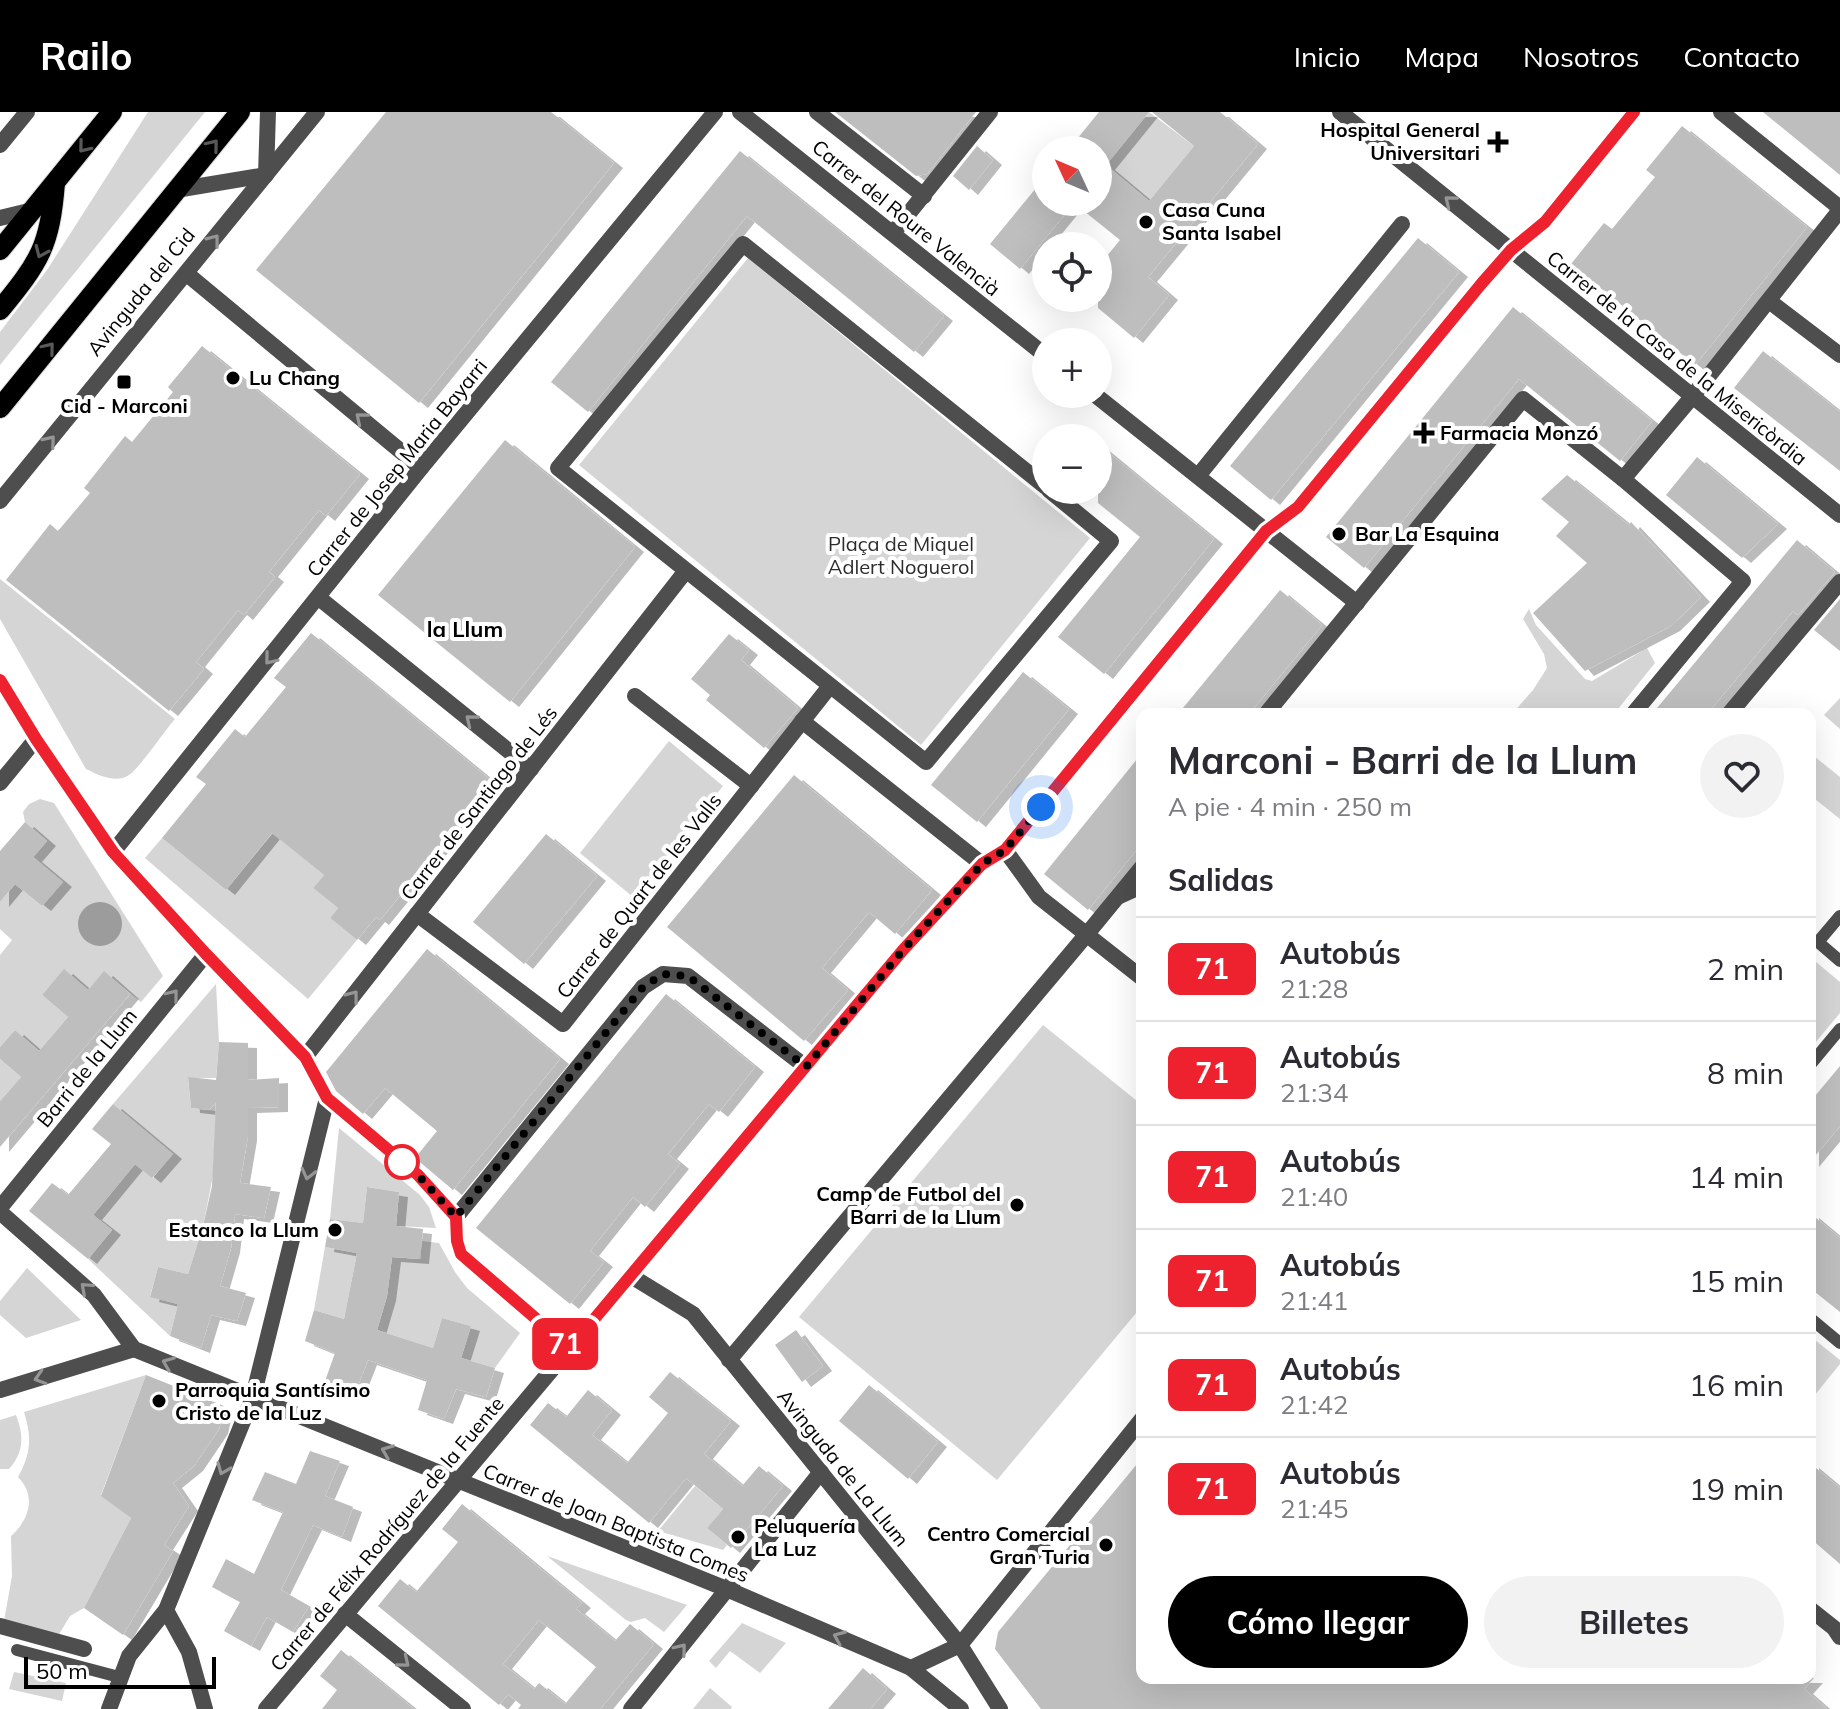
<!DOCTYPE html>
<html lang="es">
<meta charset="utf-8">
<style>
:root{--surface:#fff;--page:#f2f2f3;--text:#2b2b33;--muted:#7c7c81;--line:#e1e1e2;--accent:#000}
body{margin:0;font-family:Mulish,sans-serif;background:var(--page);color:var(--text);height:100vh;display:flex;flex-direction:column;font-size:30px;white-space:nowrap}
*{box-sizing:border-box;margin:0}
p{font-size:26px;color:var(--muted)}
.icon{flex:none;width:44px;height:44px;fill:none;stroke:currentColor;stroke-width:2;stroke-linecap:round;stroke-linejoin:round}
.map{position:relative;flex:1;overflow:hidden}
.side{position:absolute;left:1136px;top:596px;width:680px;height:976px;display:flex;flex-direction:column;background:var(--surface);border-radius:16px;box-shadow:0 8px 32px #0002}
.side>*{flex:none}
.badge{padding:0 16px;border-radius:12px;font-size:28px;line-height:52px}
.needle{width:52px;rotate:314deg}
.tools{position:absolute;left:1032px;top:24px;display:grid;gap:16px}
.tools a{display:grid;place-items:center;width:80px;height:80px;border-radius:50%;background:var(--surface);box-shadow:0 8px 32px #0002;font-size:40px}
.scale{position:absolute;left:24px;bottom:20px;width:192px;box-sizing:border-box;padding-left:8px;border:4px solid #000;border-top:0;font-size:22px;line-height:28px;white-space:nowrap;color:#000;-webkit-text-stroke:6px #fff;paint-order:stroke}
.you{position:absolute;width:40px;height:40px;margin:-20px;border:6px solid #fff;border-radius:50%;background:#1a73e8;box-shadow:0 0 0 12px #1a73e833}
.map>.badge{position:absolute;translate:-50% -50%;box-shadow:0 0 0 4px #fff}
h2{padding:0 32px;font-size:30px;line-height:72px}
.round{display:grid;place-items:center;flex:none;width:84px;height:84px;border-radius:42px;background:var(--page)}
.head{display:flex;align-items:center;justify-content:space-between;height:136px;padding:0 32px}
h1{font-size:38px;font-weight:700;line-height:60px}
.cta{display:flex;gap:16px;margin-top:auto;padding:16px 32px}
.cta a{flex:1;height:92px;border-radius:48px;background:var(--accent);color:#fff;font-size:32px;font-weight:700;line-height:92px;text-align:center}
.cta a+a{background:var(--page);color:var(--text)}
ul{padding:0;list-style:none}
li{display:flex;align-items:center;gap:24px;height:104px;padding:0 32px;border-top:2px solid var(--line)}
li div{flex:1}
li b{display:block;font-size:30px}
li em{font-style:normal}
li .badge{min-width:88px;font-weight:700;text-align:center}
header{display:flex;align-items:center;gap:48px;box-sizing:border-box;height:112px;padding:0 40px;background:var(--accent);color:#fff}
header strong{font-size:38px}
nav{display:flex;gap:44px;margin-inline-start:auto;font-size:28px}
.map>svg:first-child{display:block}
.green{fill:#d5d5d5}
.water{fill:#9c9c9c}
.building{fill:#bebebe;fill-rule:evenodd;filter:url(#shadow)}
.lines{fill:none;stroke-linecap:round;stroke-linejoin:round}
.primary-casing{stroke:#dbdbdb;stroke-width:22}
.service{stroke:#4e4e4e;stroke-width:12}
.pedestrian{stroke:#4e4e4e;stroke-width:16}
.minor{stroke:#4e4e4e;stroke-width:16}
.tertiary{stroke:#4e4e4e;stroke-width:16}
.primary{stroke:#000;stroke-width:20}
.oneway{stroke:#595959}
.oneway2{stroke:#959595}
.line-casing{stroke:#fff;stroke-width:18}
.line{stroke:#ed222e;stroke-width:12}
.walk{stroke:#000;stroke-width:8;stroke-dasharray:0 14.4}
.poi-dot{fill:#000;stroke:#fff;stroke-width:3}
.stop-dot{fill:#fff;stroke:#ed222e;stroke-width:4}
.labels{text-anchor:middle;stroke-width:8;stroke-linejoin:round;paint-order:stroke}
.poi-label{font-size:20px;font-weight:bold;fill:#000;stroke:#fff;text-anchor:start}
.street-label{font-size:20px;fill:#000;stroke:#fff}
.park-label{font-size:20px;fill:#2c2c2c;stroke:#fff}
.neighbourhood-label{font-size:22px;font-weight:bold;fill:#000;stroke:#fff}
</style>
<header>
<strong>Railo</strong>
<nav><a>Inicio</a><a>Mapa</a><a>Nosotros</a><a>Contacto</a></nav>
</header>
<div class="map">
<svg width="1840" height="1597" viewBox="0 0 1840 1597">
<defs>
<filter id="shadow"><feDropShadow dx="9" dy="5" stdDeviation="0" flood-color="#0004"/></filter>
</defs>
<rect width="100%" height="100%" fill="#fff"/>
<!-- green -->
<g class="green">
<polygon points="148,0 205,0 0,253 0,220 47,158"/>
<polygon points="1149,0 1194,34 1149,89 1106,53"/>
<polygon points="748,146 1090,426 921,633 579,353"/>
<path d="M0,467L175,607C166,617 138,658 129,663C116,672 98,663 86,657L0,507Z"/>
<polygon points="1529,497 1536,513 1585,567 1592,569 1647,536 1655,551 1614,602 1512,602 1533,578 1547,556 1544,542 1523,507"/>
<polygon points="1840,586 1840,617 1824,603"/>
<polygon points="669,629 723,674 633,785 580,741"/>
<polygon points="1810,641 1840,665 1840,707 1810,683"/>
<polygon points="40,687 54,691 163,864 141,890 104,860 88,878 64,858 42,883 68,905 39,939 15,918 0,935 0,843 12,828 0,817 0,790 15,772 42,794 62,770 33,745 47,729 25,710 23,700 29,692"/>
<polygon points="273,721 324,763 313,776 338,796 330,806 357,828 308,887 145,746 162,726 226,778"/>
<polygon points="1810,845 1840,870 1840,901 1810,937"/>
<polygon points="216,872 219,930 216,966 188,966 191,996 216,999 213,1064 203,1114 188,1162 158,1155 150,1184 178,1192 170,1224 88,1147 112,1118 93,1103 135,1052 153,1066 172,1042 113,992"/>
<polygon points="1043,913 1142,993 1142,1194 997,1368 799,1205"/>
<polygon points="0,947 21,965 0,989"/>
<polygon points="339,1016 420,1083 429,1095 436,1116 396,1114 399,1080 367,1075 363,1111 330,1107"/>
<polygon points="422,1129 439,1131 455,1160 467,1176 520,1221 495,1256 461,1246 471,1214 442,1206 433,1236 377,1218 387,1184 392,1145 419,1147"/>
<polygon points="325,1135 357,1141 344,1207 314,1198"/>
<polygon points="27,1156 81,1208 26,1226 0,1203 0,1189"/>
<polygon points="1810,1224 1840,1248 1840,1252 1810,1289"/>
<path d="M146,1263L101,1383L131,1406L84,1496L70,1504L58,1524L4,1509L12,1464L11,1424C29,1408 37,1384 18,1365C31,1342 32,1325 24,1300Z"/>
<path d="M16,1303C24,1324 24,1340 9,1357H0V1308Z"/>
<polygon points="695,1374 723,1397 707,1416 727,1433 723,1438 658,1419"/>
<polygon points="547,1444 687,1493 664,1520 645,1506 631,1510 626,1508"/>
<polygon points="742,1511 786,1531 760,1561 730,1539 716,1556 709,1549"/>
<polygon points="14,1560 66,1571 62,1589 9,1577"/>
<polygon points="710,1576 732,1595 731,1597 693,1597"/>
</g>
<!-- water -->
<circle class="water" cx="100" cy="812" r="22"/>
<!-- building -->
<g class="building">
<polygon points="386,0 551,0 614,51 419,291 256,158"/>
<polygon points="835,0 976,0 927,62 916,64"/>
<polygon points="1099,0 1149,0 1106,53 1149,89 1194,34 1152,0 1220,0 1258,32 1148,165 1169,183 1134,226 1098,196 1098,155 1120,128 1074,91 1020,157 990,132 1046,64 1046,90 1098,90 1098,38 1068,38"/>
<polygon points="1763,0 1840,0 1840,63"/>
<polygon points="1682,14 1807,115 1695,253 1571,152 1604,111 1612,117 1655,65 1646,58"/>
<polygon points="977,34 993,48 969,78 953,64"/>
<polygon points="740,39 944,204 914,240 747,104 588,300 551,270"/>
<polygon points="1418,126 1459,160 1271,388 1230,354"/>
<polygon points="1513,195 1652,309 1620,349 1519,267 1364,456 1326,425"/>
<polygon points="202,234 360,362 326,404 319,398 269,460 275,465 244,503 238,498 196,550 204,557 169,599 6,468 50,412 58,419 90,381 84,376 125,324 132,330 173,280 168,275"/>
<polygon points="1763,239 1840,300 1840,359 1734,276"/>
<polygon points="505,328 635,435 510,590 378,483"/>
<polygon points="1098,332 1214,427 1104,562 1058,525 1140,425 1098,391"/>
<polygon points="1697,345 1778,412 1742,446 1666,383"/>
<polygon points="1567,363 1629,413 1631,410 1701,485 1671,514 1585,559 1533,501 1587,451 1556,424 1569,410 1541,387"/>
<polygon points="1797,428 1835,460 1798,503 1793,499 1707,602 1652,602"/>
<polygon points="1280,478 1322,513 1249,602 1178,602"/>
<polygon points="1840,487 1840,539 1814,518"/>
<polygon points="311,521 493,670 380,808 376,805 357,828 330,806 338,796 313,776 324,763 272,721 226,778 162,726 206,672 196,665 235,617 245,625 286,575 274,566"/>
<polygon points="729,522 749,538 741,548 798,596 764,636 706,588 710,583 691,567"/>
<polygon points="1023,560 1069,597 977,710 931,673"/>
<polygon points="1142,641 1142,731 1088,798 1044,762"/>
<polygon points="794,663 932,778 895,822 869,800 822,856 848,878 804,929 667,815"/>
<polygon points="25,710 47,729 33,745 63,770 42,794 15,772 0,790 0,739"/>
<polygon points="546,722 597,764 524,852 473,810"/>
<polygon points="427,837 560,947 453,1078 415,1046 437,1019 385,976 363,1002 336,979 326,960"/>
<polygon points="64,857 88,878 104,859 130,882 0,1035 0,989 21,965 0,947 0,935 15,918 39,939 68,905 42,883"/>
<polygon points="666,882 755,955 719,1000 709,992 668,1042 680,1052 645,1095 633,1085 590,1139 604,1150 570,1192 476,1116"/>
<polygon points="219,930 248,931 248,968 279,966 279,995 248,996 248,1024 240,1071 271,1075 264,1106 235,1102 231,1136 220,1174 246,1181 237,1209 211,1203 201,1236 170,1224 178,1192 150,1185 158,1155 188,1162 203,1114 212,1074 216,990 209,998 191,996 188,965 216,968"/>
<polygon points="1840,954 1840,1014 1810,1050 1810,990"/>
<polygon points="113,992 173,1042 152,1066 135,1052 93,1103 112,1118 88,1147 29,1099 52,1071 68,1083 111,1032 92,1017"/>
<polygon points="367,1075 399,1080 396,1114 423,1117 420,1147 392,1145 387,1184 377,1218 433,1236 442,1206 471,1214 461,1246 495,1256 486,1285 456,1277 444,1307 418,1298 427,1268 368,1248 355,1281 325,1269 335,1241 305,1229 314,1198 344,1207 357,1141 325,1135 330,1107 363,1111"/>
<polygon points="1810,1101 1840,1126 1840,1200 1810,1176"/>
<polygon points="796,1218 823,1254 802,1270 775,1233"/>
<polygon points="670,1260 731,1309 704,1342 742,1374 759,1354 783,1374 731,1436 707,1416 723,1397 686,1366 649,1411 530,1313 548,1291 566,1305 588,1278 612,1298 592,1323 627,1351 668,1301 649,1285"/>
<polygon points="146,1263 224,1294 219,1317 194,1354 173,1371 189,1394 164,1433 173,1439 123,1523 84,1496 131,1406 101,1384"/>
<polygon points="869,1273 938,1330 908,1367 839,1309"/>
<polygon points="310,1339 340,1349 325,1384 353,1395 342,1425 313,1413 281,1478 309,1494 293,1520 267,1505 251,1534 224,1519 240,1490 212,1475 226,1447 254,1462 283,1400 252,1388 265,1360 296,1372"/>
<polygon points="1142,1346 1142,1566 1814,1566 1804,1577 1827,1597 1041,1597 995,1537 998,1520"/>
<polygon points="1810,1351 1840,1376 1840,1452 1810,1426"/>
<path d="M462,1392L582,1491L576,1497L615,1529L630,1512L654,1532L600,1597H518L521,1593L508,1582L499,1593L378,1494L400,1467L416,1480L458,1430L442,1417ZM539,1508L596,1555L565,1592L539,1571L534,1577L503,1552Z"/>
<polygon points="341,1538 414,1597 322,1597 337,1578 320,1564"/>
<polygon points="863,1556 887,1577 870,1597 828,1597"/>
</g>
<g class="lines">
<defs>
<g id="primary">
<polyline points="0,138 112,0"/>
<path d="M0,198C40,149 50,134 55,71"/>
<polyline points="0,296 240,0"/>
</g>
</defs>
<!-- primary casing -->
<use href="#primary" class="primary-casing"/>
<!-- service -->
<g class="service">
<polyline points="1120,786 1142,776"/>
<polyline points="1840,804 1818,830 1840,849"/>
<polyline points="1810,953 1840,917"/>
<polyline points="1810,1206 1840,1231"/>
<polyline points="17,1538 119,1565"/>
</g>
<!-- pedestrian -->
<g class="pedestrian">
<polyline points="817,0 924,84"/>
<polyline points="893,121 990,0"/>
<polyline points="1769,189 1840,243"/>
<polyline points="1623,367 1692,285 1840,98"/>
<polyline points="1046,375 743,132 558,356 926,650 1111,429 1049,378"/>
<polyline points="635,584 751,674"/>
<polyline points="1266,602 1523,287 1623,367 1743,469 1633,602"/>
<polyline points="1005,738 1039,785 1142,866"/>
<polyline points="417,802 563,912 830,574"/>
<polyline points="1087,822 1142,755"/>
<polyline points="0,1514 84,1537"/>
</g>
<!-- minor -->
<g class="minor">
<polyline points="740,0 1046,244"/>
<polyline points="1721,0 1840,96"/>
<polyline points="0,33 27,0"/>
<polyline points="176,78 266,63 268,0"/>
<polyline points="0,106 33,98"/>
<polyline points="1511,138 1840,403"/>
<polyline points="187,162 421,356"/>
<polyline points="1094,282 1357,491"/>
<polyline points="1198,364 1402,112"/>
<polyline points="0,389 317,0"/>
<polyline points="319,486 531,657"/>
<polyline points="1729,602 1840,470"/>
<polyline points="802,609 982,752"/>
<polyline points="0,671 36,627"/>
<polyline points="113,740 421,356 715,0"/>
<polyline points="305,945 685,460"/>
<polyline points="0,1096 206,842"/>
<polyline points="0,1100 94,1183 134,1237 729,1478 911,1556 961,1597"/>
<polyline points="456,1105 643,875 663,862 688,864 806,955"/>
<polyline points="729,1248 1087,822"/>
<polyline points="0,1278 134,1237"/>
<polyline points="1810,1497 1834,1516 1840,1525"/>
<polyline points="166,1498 189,1540 205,1597"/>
<polyline points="345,1502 463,1597"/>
<polyline points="911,1556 960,1533 1142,1307"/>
<polyline points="109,1597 129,1544 166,1498 253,1285 327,986"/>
<polyline points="266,1597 570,1236"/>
<polyline points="631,1597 821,1360"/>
</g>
<!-- tertiary -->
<g class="tertiary">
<polyline points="1340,0 1511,138"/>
<polyline points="0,568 36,627 113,740 206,842 305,945 327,986 418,1063 456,1105 457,1129 461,1142 570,1236 903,838 982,752 1005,738 1266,419 1298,395 1482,171 1511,138 1545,110 1634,0"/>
<polyline points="631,1164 693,1202 960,1533 1000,1597"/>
</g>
<!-- primary -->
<use href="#primary" class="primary"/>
</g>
<!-- one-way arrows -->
<defs><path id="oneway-chevron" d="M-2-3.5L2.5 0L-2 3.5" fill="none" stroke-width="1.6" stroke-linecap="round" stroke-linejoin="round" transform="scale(2)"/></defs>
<g class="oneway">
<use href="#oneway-chevron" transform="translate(213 33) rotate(-51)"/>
<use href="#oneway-chevron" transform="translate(84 35) rotate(129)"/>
<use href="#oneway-chevron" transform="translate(41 140) rotate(114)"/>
<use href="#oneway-chevron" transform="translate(49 236) rotate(-51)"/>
</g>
<g class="oneway2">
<use href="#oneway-chevron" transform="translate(1450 89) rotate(-141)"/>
<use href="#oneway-chevron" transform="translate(214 128) rotate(-52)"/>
<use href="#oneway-chevron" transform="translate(361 306) rotate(-140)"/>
<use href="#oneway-chevron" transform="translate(50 329) rotate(-50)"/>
<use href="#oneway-chevron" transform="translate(270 547) rotate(129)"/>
<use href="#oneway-chevron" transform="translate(471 608) rotate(-141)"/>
<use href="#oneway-chevron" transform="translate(173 883) rotate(-51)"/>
<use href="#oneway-chevron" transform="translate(353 884) rotate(-52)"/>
<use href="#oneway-chevron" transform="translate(308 1062) rotate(104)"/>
<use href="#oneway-chevron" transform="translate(86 1176) rotate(-138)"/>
<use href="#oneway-chevron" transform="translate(168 1251) rotate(-158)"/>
<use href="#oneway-chevron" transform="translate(40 1266) rotate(163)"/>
<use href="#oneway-chevron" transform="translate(387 1339) rotate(-158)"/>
<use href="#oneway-chevron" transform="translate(223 1357) rotate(112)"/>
<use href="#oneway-chevron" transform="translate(839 1525) rotate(-157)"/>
<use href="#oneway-chevron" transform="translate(681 1537) rotate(-51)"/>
<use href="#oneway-chevron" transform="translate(404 1550) rotate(39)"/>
</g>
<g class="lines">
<defs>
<polyline id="line" points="0,568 36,627 113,740 206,842 305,945 327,986 418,1063 456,1105 457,1129 461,1142 570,1236 903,838 982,752 1005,738 1266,419 1298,395 1482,171 1511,138 1545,110 1634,0"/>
</defs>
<!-- line casing -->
<use href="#line" class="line-casing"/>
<!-- line -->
<use href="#line" class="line"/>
<!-- walk -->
<polyline class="walk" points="402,1050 396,1044 418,1063 456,1105 643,875 663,862 688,864 806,955 903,838 982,752 1005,738 1041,695"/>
</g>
<!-- markers -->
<g class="poi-dot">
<path d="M1494 18h8v8h8v8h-8v8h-8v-8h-8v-8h8z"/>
<circle cx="1146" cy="110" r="8"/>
<circle cx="233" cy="266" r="8"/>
<rect x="116" y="262" width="16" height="16" rx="4"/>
<path d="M1420 309h8v8h8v8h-8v8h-8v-8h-8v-8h8z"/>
<circle cx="1339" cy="422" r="8"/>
<circle cx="1017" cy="1093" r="8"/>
<circle cx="335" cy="1118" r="8"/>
<circle cx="159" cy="1289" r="8"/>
<circle cx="738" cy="1425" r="8"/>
<circle cx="1106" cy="1433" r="8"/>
</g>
<circle class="stop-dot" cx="402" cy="1050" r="16"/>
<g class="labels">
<!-- poi labels -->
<g class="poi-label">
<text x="1480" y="25" text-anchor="end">Hospital General<tspan x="1480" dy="23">Universitari</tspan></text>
<text x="1162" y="105">Casa Cuna<tspan x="1162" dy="23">Santa Isabel</tspan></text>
<text x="249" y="273">Lu Chang</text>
<text x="124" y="301" text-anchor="middle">Cid - Marconi</text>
<text x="1440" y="328">Farmacia Monzó</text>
<text x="1355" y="429">Bar La Esquina</text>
<text x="1001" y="1089" text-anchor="end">Camp de Futbol del<tspan x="1001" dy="23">Barri de la Llum</tspan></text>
<text x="319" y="1125" text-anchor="end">Estanco la Llum</text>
<text x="175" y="1285">Parroquia Santísimo<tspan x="175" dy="23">Cristo de la Luz</tspan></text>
<text x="754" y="1421">Peluquería<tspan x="754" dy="23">La Luz</tspan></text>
<text x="1090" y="1429" text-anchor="end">Centro Comercial<tspan x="1090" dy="23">Gran Turia</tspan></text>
</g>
<!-- street labels -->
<g class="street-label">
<text transform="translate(906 106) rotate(39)" y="7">Carrer del Roure Valencià</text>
<text transform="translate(141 180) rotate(-51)" y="7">Avinguda del Cid</text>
<text transform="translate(1677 246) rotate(39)" y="7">Carrer de la Casa de la Misericòrdia</text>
<text transform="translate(397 356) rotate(-51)" y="7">Carrer de Josep Maria Bayarri</text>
<text transform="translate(479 691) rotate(-52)" y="7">Carrer de Santiago de Lés</text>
<text transform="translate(639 784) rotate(-52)" y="7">Carrer de Quart de les Valls</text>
<text transform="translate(87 956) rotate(-51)" y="7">Barri de la Llum</text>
<text transform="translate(843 1356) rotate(51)" y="7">Avinguda de La Llum</text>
<text transform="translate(616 1411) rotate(22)" y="7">Carrer de Joan Baptista Comes</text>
<text transform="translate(387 1422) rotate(-50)" y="7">Carrer de Félix Rodríguez de la Fuente</text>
</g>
<!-- park labels -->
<g class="park-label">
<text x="901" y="439">Plaça de Miquel<tspan x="901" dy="23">Adlert Noguerol</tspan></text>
</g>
<!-- neighbourhood labels -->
<g class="neighbourhood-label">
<text x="465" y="525">la Llum</text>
</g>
</g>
</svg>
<div class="tools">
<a><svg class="needle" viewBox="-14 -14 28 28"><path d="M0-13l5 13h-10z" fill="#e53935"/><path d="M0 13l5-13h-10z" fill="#7c7c81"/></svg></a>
<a><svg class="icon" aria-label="locate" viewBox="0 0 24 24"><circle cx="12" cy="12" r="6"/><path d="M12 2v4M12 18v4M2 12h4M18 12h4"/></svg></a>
<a>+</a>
<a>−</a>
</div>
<div class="scale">50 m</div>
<div class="you" style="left:1041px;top:695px"></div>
<b class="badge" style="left:565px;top:1232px;background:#ed222e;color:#fff">71</b>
<section class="side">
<div class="head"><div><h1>Marconi - Barri de la Llum</h1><p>A pie · 4 min · 250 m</p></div><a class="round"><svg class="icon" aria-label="heart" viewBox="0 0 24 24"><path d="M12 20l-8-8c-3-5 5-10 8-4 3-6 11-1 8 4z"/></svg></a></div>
<h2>Salidas</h2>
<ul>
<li><span class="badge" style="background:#ed222e;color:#fff">71</span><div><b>Autobús</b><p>21:28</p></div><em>2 min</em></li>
<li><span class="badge" style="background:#ed222e;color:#fff">71</span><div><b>Autobús</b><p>21:34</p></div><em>8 min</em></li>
<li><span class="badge" style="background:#ed222e;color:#fff">71</span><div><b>Autobús</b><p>21:40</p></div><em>14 min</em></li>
<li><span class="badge" style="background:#ed222e;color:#fff">71</span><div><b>Autobús</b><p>21:41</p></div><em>15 min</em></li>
<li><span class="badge" style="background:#ed222e;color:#fff">71</span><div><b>Autobús</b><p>21:42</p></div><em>16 min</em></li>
<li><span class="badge" style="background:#ed222e;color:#fff">71</span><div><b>Autobús</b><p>21:45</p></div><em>19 min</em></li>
</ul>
<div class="cta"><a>Cómo llegar</a><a>Billetes</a></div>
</section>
</div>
